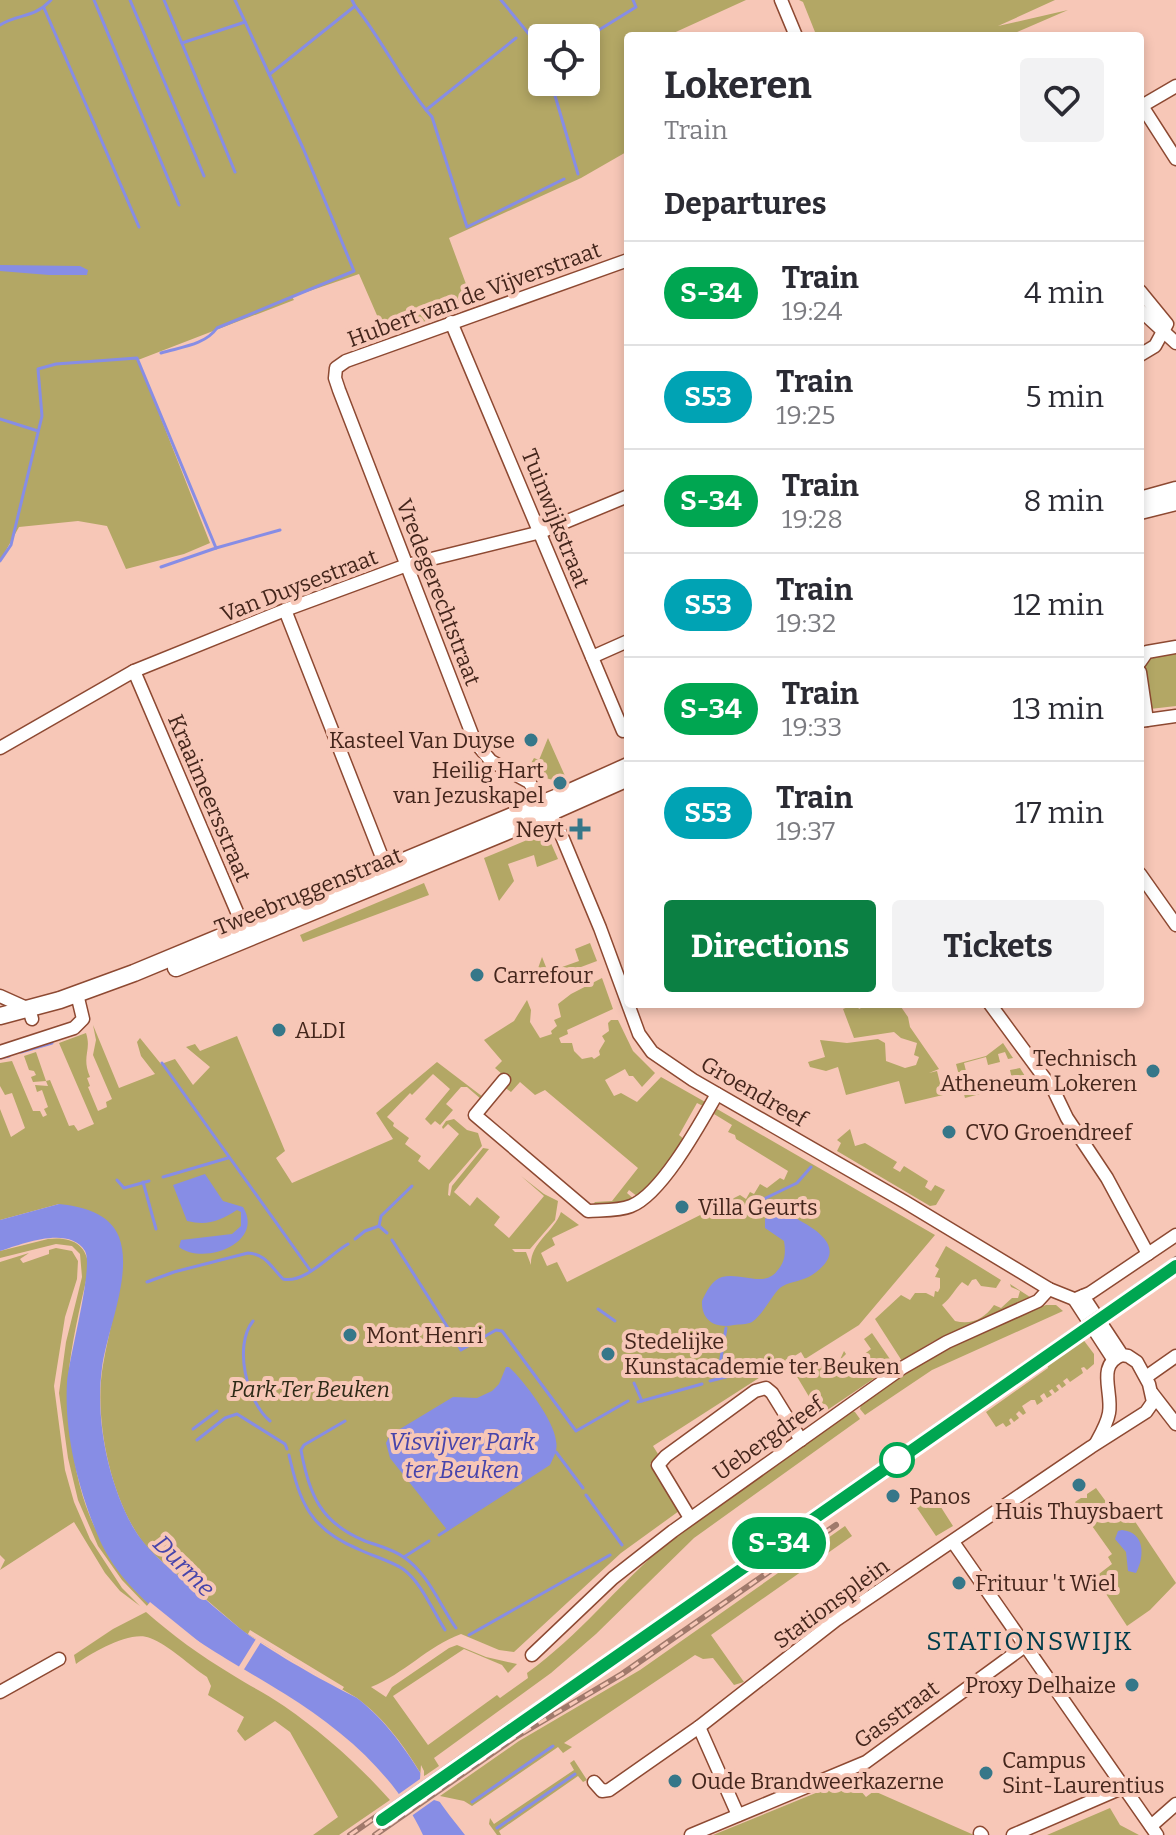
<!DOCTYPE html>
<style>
:root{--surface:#fff;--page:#f2f2f3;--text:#2b2b33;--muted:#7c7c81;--line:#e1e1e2;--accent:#0b8043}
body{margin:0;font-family:Bitter,serif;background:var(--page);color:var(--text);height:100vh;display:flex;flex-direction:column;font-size:30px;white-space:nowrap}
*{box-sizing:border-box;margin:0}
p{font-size:26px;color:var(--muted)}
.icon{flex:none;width:44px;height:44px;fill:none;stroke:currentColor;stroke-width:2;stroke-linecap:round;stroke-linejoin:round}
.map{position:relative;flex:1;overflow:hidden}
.drawer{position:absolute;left:624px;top:32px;width:520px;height:976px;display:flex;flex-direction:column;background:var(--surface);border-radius:8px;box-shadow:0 4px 12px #0003}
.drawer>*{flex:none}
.badge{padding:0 16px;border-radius:26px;font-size:28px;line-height:52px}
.controls{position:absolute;left:528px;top:24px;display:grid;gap:16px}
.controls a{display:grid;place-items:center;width:72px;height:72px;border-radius:8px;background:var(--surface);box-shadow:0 4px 12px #0003;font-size:40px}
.map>.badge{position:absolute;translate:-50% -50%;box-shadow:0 0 0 4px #fff}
h2{padding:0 40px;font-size:30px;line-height:72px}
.round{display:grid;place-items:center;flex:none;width:84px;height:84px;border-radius:8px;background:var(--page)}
.head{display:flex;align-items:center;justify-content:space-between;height:136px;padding:0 40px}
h1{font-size:38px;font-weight:700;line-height:60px}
.primary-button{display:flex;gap:16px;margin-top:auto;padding:16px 40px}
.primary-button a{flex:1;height:92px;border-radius:8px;background:var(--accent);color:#fff;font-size:32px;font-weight:700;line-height:92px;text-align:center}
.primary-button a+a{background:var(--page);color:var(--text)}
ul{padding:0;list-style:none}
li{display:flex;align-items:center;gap:24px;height:104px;padding:0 40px;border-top:2px solid var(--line)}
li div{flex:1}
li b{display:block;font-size:30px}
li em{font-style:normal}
li .badge{min-width:88px;font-weight:700;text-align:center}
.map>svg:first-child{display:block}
.green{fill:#b3a765;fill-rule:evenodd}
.water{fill:#878de5}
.pier{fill:#f7c7b7}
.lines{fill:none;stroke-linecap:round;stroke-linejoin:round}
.stream{stroke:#878de5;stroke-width:3}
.minor-casing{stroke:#8d4932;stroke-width:15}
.major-casing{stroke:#8d4932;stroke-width:19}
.minor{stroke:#fff;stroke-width:12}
.major{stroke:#fff;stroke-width:16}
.rail-casing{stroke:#a0796b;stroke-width:6}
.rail{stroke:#f7c7b7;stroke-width:3;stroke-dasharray:9;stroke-linecap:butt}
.line-casing{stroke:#fff;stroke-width:18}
.line{stroke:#00a651;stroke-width:12}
.poi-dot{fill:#367789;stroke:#f7c7b7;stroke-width:3}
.stop-dot{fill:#fff;stroke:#00a651;stroke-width:4}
.labels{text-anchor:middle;stroke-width:8;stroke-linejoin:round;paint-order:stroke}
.street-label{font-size:22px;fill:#44261c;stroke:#f7c7b7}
.poi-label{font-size:22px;fill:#44261c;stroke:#f7c7b7;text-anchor:start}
.park-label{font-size:22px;font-style:italic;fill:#2e2a17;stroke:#f7c7b7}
.water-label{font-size:24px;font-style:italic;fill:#4744ab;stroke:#f7c7b7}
.quarter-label{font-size:26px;letter-spacing:2px;fill:#003c4a;stroke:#f7c7b7}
</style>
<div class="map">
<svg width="1176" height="1835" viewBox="0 0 1176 1835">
<rect width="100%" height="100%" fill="#f7c7b7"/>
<!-- green -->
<g class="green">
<path d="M0,0H746L667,36H628V151L581,178L449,238L473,303L386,336L359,274L292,297L294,300L138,360L210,543L184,554L126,569L107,526L78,521L19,527L0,561ZM542,38H586V82H542Z"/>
<polygon points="799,0 1055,0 998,26 1068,10 1008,36 807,36 815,32 803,2"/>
<polygon points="1176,651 1176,706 1150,709 1143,662 1146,657"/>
<polygon points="548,738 565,776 556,781 546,778 530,765 534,758 539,760"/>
<polygon points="539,835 550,841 558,859 537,867 534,855 508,864 514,881 499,901 484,858"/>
<polygon points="424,883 429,895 303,942 300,935"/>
<polygon points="590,943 597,961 549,979 536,974 542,957 548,972 579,961 575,949"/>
<polygon points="602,978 613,1009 567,1030 568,1034 559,1038 561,1043 572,1043 574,1051 582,1059 592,1057 594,1059 600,1055 599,1051 605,1041 602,1036 609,1031 608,1023 611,1020 618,1020 633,1051 655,1073 642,1087 633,1076 629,1076 625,1069 605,1080 614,1096 621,1093 637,1102 661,1077 707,1103 705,1107 697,1103 679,1135 685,1140 645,1191 638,1197 629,1190 627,1193 635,1200 630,1203 591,1207 595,1202 612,1201 638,1168 545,1090 535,1095 520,1082 511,1092 504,1087 509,1080 495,1068 502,1061 484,1040 514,1021 527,1000 531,1010 530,1022 540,1038 552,1034 551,1031 557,1026 554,1020 561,1017 558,1004 571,994"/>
<polygon points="856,1004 859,1009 869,1004 899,1004 908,1017 910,1027 939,1069 929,1073 937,1071 943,1095 905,1104 899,1081 846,1095 838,1067 826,1071 810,1067 808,1062 825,1057 820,1040 847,1043 878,1039 885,1043 886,1061 905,1068 916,1065 919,1057 914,1055 917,1043 901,1038 894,1032 854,1038 843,1009"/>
<path d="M93,1025L119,1088L155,1074L141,1056L137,1042L140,1038L161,1064L175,1059L193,1085L210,1067L186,1047L195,1044L200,1051L237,1036L285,1151L276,1158L292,1183L393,1139L376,1113L437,1062L483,1097L481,1099L467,1087H461L446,1104L453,1110L440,1125L435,1121L431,1125L425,1119L450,1089L433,1074L412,1095L410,1093L387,1117L394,1123L393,1126L409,1138L405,1144L421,1156L418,1161L429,1170L459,1134L448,1124L443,1129L442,1127L446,1121L454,1119L467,1130L478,1133L482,1146L449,1184L448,1195L450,1196L452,1186L483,1148L489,1149L454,1192L470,1206L477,1197L500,1217L494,1225L509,1238L544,1196L521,1176L544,1194L558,1201L555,1220L530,1249H512L515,1252H526L531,1265C530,1243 554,1232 561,1212L579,1225L552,1238L555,1245L541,1253L547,1266L557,1262L567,1282L740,1195L746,1199L750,1192L754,1194L760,1184L767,1188L780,1178L784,1180L788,1171L736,1139L735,1135L728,1132L732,1125L714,1114L717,1109L935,1235L859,1325L805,1359L801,1352L793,1357L804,1375L811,1378L812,1369L823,1363L827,1368L838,1364L844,1351L846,1354L842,1358L846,1364L854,1362L871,1349L864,1339L872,1333L894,1365L820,1415L787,1360L653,1446L658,1454L650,1464L679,1511L621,1553L514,1652L499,1650L461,1634C428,1646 404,1674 371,1687L386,1697L392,1687L449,1648L457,1645L486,1657L517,1664L508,1673L502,1665L464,1649L393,1696L428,1745L497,1695L500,1698L528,1678L527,1673C579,1636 618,1585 666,1544C723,1495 788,1454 850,1410L855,1412L860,1419L694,1538L596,1634L551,1673L434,1758L439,1766L423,1777C404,1746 386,1720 357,1698L244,1632L151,1552C112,1510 93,1420 103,1365C109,1329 121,1293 122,1256L59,1204L0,1220V1109L11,1137L25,1128L12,1093L5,1095L0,1086V1063L12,1061L33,1111H40L43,1117L47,1115L44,1109L48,1107L42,1090L37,1092L35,1085L48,1086L46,1081L33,1082L31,1077L36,1075L34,1071L29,1070L24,1056L36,1052L46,1081L50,1080L69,1126L74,1125L78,1131L94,1124L59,1043L86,1033C92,1051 81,1056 90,1077L87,1078L90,1086L88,1087L98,1111L107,1107L106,1102L112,1099L93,1055L96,1040Z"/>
<polygon points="1003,1043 1013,1058 1008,1059 1005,1052 998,1054 1000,1062 988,1065 986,1057 964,1063 966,1071 962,1073 965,1082 970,1081 973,1089 980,1087 978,1079 982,1078 986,1086 1012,1079 1010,1070 1020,1068 1028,1081 965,1098 956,1064 986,1056"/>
<polygon points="850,1129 855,1146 865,1143 897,1162 893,1168 900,1172 904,1166 928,1181 925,1187 931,1191 935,1185 945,1190 936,1205 930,1206 837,1151 841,1143 837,1140"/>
<path d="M48,1239C72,1236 90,1245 88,1272C80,1307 71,1344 68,1380C66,1398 69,1417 71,1435C79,1508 99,1550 150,1603L147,1606L122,1580L98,1546L78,1500L68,1458L59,1393L66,1342L82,1277L80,1254L72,1246L56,1244L0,1258V1251Z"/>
<path d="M946,1246L1001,1280L996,1288L981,1286L976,1279L972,1280L968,1286L962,1282C955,1289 951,1298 942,1305L955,1321C972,1325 984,1319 994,1305L1001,1308L1012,1298H1018L1020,1291L1011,1287L1010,1284L1030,1297L932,1342L902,1361L875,1319L901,1295L910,1300L915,1293H926L934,1297L935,1291L938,1292L940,1288V1278L935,1277L939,1269L935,1266Z"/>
<polygon points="56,1248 72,1251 78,1261 77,1279 65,1317 54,1386 65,1470 74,1502 90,1539 122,1588 140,1606 120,1591 105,1573 74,1522 0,1570 5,1560 0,1555 0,1262 29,1253 20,1259 23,1263 49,1254 49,1250"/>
<path d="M1046,1305H1056L1063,1311L932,1370L865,1415L860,1409L862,1401C920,1361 980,1331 1046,1305Z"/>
<polygon points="1082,1338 1094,1354 1094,1364 1087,1370 1084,1367 1081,1368 1083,1373 1070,1382 1067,1378 1063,1381 1066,1385 1062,1388 1059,1384 1056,1386 1059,1390 1055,1393 1052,1389 1049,1391 1052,1395 1047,1398 1044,1393 1040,1396 1043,1401 1037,1405 1035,1400 1031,1400 1022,1406 1026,1413 1023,1415 1019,1411 1016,1414 1019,1418 1014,1422 1011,1418 1009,1420 1011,1424 1006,1427 1003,1423 996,1427 986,1412 1048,1368 1047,1364"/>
<polygon points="1096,1488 1115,1514 1126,1508 1176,1583 1150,1610 1127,1626 1095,1577 1112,1564 1108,1557 1112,1554 1075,1502 1081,1498 1087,1498 1087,1494"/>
<polygon points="920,1501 930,1505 937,1501 953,1526 936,1536 917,1508"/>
<polygon points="845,1526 852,1536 711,1635 744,1682 734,1685 713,1658 703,1659 695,1655 564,1743 572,1747 563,1753 558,1747 472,1806 464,1801 440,1796 519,1741 640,1670"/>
<path d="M146,1612C172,1635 201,1656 231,1674C248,1685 267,1694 284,1706C323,1733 359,1765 390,1800L339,1835H313L338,1817L290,1732L275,1721L245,1741L237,1731L244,1717L208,1695L211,1686L207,1677C190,1666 169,1645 150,1638C130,1630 92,1653 76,1664L74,1655L113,1629Z"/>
<polygon points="574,1760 587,1780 583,1782 578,1776 499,1831 501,1835 497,1835 489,1824 490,1818 494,1824 574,1770 570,1763"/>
<polygon points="845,1781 854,1783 866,1797 874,1791 974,1835 713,1835"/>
<polygon points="1110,1808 1120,1825 1139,1835 1047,1835"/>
</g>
<!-- water -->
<g class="water">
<polygon points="0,265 80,266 88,270 87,275 49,275 0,271"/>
<path d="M205,1174L223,1201L243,1207C265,1243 204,1266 179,1247L181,1240L232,1234L241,1226V1212L237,1210C219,1221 208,1226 187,1221L173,1185Z"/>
<path d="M59,1204C81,1206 110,1213 119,1237C133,1274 107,1330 102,1368C95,1419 108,1482 133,1527C146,1550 167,1566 187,1583C205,1599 223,1615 242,1630C273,1653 323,1681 357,1698C393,1726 410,1758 435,1795C444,1809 455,1822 465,1835H423C395,1774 341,1729 285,1694C220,1653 129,1611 98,1536C78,1488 64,1434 67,1382C69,1357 94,1267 85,1251C69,1225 22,1244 0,1251V1220Z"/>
<path d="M779,1210C805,1223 857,1245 812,1275C803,1281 792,1281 783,1286C774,1290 765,1313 752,1322C746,1325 740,1324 734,1325C716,1329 701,1321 702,1301C706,1292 712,1280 722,1277C741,1272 764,1288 777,1271C785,1262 786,1253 784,1241L765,1228V1219L774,1211Z"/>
<path d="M506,1367H509C524,1381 554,1420 556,1441C558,1450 554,1456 550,1465L448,1531L390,1458L386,1443L390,1435L453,1397L477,1398L492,1391L499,1384Z"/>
<path d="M1122,1530C1145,1532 1145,1556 1136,1573L1128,1571L1126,1552L1115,1539L1118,1531Z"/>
</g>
<!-- pier -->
<g class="pier">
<polygon points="150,1602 208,1649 238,1668 256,1639 248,1634 250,1630 344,1687 342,1690 261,1642 243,1671 252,1676 250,1679 206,1653 178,1632 147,1606"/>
<polygon points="421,1765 424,1771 424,1776 427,1775 439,1798 447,1804 434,1800 410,1817 396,1796 420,1779"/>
</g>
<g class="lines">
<!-- stream -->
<g class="stream">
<polyline points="94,0 179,205"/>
<polyline points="130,0 204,176"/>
<polyline points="164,0 235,172"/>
<polyline points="501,0 542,50"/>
<path d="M355,6C383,41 402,83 432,117L467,227L564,179"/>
<polyline points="44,8 139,227"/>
<path d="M0,25C20,13 33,19 51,0"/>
<polyline points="586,38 636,7 633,0"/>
<polyline points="182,43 245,22"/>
<polyline points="270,74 355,6 352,0"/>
<polyline points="551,82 578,174"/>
<polyline points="426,110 516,38"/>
<path d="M161,353C181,347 205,345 217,328L354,271L303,148L235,0"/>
<polyline points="0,419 38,431"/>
<polyline points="216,548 280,530"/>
<polyline points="0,561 11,545 42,416 38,369 56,364 137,358 216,548 161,567"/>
<polyline points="21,1052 52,1043"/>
<polyline points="0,1058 9,1056"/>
<polyline points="162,1063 310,1270"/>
<polyline points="163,1177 228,1158"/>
<polyline points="117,1180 124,1188 149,1181"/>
<polyline points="143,1182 156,1229"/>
<polyline points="747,1207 797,1183 811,1167"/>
<polyline points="379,1226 381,1216 412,1186"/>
<polyline points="355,1239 365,1231 379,1226 387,1233"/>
<polyline points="392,1240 450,1331"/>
<path d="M147,1282L174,1272L248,1253C266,1254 271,1267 283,1279C305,1284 330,1254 348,1244"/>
<polyline points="598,1309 615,1321"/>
<path d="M253,1321C233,1346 247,1402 270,1421"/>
<polyline points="454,1337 461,1350 496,1330 502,1331 576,1431 628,1401"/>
<polyline points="723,1377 720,1364 726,1328"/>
<polyline points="710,1381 781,1363"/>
<polyline points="634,1383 642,1401"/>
<polyline points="638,1402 702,1384"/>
<path d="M345,1421L304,1445L301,1450C309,1495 321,1523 365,1541C379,1546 393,1549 405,1558C428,1574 440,1605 456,1628"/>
<polyline points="193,1429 217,1411"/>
<polyline points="197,1440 225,1418 237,1414 285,1444 287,1449"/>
<polyline points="556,1452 583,1488"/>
<path d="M289,1455C300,1503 310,1529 358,1549C372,1556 389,1560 403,1569C421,1582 433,1611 445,1630"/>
<polyline points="586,1495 622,1545"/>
<polyline points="439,1535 447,1530"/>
<polyline points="404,1557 429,1541"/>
<polyline points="469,1635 610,1555"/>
<polyline points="472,1802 553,1746"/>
<polyline points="497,1828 575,1774"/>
</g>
<defs>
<g id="minor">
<polyline points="781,0 796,36"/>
<polyline points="1142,106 1176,159"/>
<polyline points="1140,107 1176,86"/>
<polyline points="628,260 346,361 336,368 335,378 339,390 475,742 491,761 529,782 558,827 600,928 639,1034 652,1052 693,1080 905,1202 1049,1289 1074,1299"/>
<polyline points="1140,291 1167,324 1155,346 1140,355"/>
<polyline points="1140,310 1176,343"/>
<polyline points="451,322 623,731"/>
<polyline points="285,610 389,875"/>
<polyline points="592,657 628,641"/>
<polyline points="1140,662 1147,652 1176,647"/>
<polyline points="134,671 246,933"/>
<polyline points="1140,672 1147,720"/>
<polyline points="1140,721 1176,716"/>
<polyline points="0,748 134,671 285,610 407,565 541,532 628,496"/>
<polyline points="1140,874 1176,925"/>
<polyline points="0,996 29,1009 32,1019"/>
<polyline points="990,1004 1054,1091 1067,1118 1107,1178 1148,1254"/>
<polyline points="0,1052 74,1028 83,1019 77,994"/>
<path d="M504,1080L475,1115L588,1211C602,1210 619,1211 631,1206C662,1194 701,1122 717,1094"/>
<polyline points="1078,1298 1090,1293 1176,1235"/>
<polyline points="1074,1299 1113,1359"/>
<polyline points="1146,1377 1176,1356"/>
<polyline points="1152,1393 1176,1424"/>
<path d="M1096,1443C1101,1434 1107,1424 1109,1413C1113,1392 1096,1365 1122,1355"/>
<polyline points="690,1518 658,1465 666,1456 755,1391 766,1388 772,1393 801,1440"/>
<polyline points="953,1542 1157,1835"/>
<polyline points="532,1655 613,1578 673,1531 902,1368 947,1342 1038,1301 1049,1289"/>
<polyline points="0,1692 59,1659"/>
<polyline points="699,1727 738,1815"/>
<polyline points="594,1782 602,1791 609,1790 699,1727 836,1620 1091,1447 1146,1412 1153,1402 1149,1384 1137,1362 1128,1356 1122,1355 1083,1296"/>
<polyline points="1151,1826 1176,1804"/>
<polyline points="980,1833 982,1835"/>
<polyline points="691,1835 866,1762 1025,1646"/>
<polyline points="1013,1835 1124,1787"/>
</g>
<g id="major">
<polyline points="1140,500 1176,490"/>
<polyline points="1140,511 1176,502"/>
<polyline points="176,968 520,826 628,778"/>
<polyline points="0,1016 60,1000 134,973 570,792 628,766"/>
</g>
</defs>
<!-- minor casing -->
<use href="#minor" class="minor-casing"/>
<!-- major casing -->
<use href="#major" class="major-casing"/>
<!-- minor -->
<use href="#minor" class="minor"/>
<!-- major -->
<use href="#major" class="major"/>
<defs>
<g id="rail">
<polyline points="350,1835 1176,1259"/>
<polyline points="375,1835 514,1738 622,1674 836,1525"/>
</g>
</defs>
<!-- rail casing -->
<use href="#rail" class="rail-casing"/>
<!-- rail -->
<use href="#rail" class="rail"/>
</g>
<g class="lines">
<defs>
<polyline id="line" points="382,1820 1176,1266"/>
</defs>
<!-- line casing -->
<use href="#line" class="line-casing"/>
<!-- line -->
<use href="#line" class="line"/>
</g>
<!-- markers -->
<g class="poi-dot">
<circle cx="531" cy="740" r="8"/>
<circle cx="560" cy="783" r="8"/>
<path d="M576 817h8v8h8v8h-8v8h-8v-8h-8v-8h8z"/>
<circle cx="477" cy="975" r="8"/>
<circle cx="279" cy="1030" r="8"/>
<circle cx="1153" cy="1071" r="8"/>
<circle cx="949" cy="1132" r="8"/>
<circle cx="682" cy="1207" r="8"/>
<circle cx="350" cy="1335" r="8"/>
<circle cx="608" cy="1354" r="8"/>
<circle cx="1079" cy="1485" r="8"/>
<circle cx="893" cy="1496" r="8"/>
<circle cx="959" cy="1583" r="8"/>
<circle cx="1132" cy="1685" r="8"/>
<circle cx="986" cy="1773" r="8"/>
<circle cx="675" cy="1781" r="8"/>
</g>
<circle class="stop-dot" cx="897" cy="1460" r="16"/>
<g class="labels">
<!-- street labels -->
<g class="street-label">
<text transform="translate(474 294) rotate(-20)" y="8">Hubert van de Vijverstraat</text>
<text transform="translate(556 518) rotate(68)" y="8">Tuinwijkstraat</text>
<text transform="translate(299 585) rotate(-21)" y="8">Van Duysestraat</text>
<text transform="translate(439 592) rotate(69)" y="8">Vredegerechtstraat</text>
<text transform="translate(210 798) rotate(67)" y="8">Kraaimeersstraat</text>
<text transform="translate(308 891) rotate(-22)" y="8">Tweebruggenstraat</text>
<text transform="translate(754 1091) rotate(30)" y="8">Groendreef</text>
<text transform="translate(768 1438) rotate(-35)" y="8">Uebergdreef</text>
<text transform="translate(831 1603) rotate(-36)" y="8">Stationsplein</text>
<text transform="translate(896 1714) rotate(-36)" y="8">Gasstraat</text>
</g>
<!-- poi labels -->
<g class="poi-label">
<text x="515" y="748" text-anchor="end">Kasteel Van Duyse</text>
<text x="544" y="778" text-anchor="end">Heilig Hart<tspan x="544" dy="25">van Jezuskapel</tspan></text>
<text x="564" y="837" text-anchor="end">Neyt</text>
<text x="493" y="983">Carrefour</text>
<text x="295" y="1038">ALDI</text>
<text x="1137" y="1066" text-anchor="end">Technisch<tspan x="1137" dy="25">Atheneum Lokeren</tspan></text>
<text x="965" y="1140">CVO Groendreef</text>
<text x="698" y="1215">Villa Geurts</text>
<text x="366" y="1343">Mont Henri</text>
<text x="624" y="1349">Stedelijke<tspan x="624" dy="25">Kunstacademie ter Beuken</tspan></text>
<text x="909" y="1504">Panos</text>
<text x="1079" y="1519" text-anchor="middle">Huis Thuysbaert</text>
<text x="975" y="1591">Frituur 't Wiel</text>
<text x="1116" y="1693" text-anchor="end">Proxy Delhaize</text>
<text x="1002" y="1768">Campus<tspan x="1002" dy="25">Sint-Laurentius</tspan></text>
<text x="691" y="1789">Oude Brandweerkazerne</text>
</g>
<!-- park labels -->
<g class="park-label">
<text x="310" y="1397">Park Ter Beuken</text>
</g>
<!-- water labels -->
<g class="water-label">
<text x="462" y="1450">Visvijver Park<tspan x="462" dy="28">ter Beuken</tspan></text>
<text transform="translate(184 1566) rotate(45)" y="8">Durme</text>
</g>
<!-- quarter labels -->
<g class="quarter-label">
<text x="1030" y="1650">STATIONSWIJK</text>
</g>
</g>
</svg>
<div class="controls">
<a><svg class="icon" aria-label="locate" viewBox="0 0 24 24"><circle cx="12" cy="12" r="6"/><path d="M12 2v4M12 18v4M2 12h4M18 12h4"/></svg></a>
</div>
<b class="badge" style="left:779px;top:1543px;background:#00a651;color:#fff">S-34</b>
<section class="drawer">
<div class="head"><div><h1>Lokeren</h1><p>Train</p></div><a class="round"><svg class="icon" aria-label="heart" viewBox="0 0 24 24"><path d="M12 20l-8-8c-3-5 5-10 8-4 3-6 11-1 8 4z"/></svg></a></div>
<h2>Departures</h2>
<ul>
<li><span class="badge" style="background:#00a651;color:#fff">S-34</span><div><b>Train</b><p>19:24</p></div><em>4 min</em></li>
<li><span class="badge" style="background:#00a3b4;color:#fff">S53</span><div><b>Train</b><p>19:25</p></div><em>5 min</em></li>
<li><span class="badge" style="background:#00a651;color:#fff">S-34</span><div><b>Train</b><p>19:28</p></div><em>8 min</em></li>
<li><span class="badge" style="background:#00a3b4;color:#fff">S53</span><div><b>Train</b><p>19:32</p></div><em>12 min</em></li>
<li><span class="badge" style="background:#00a651;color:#fff">S-34</span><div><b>Train</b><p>19:33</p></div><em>13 min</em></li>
<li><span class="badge" style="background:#00a3b4;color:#fff">S53</span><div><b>Train</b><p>19:37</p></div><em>17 min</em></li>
</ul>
<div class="primary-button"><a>Directions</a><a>Tickets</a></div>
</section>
</div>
